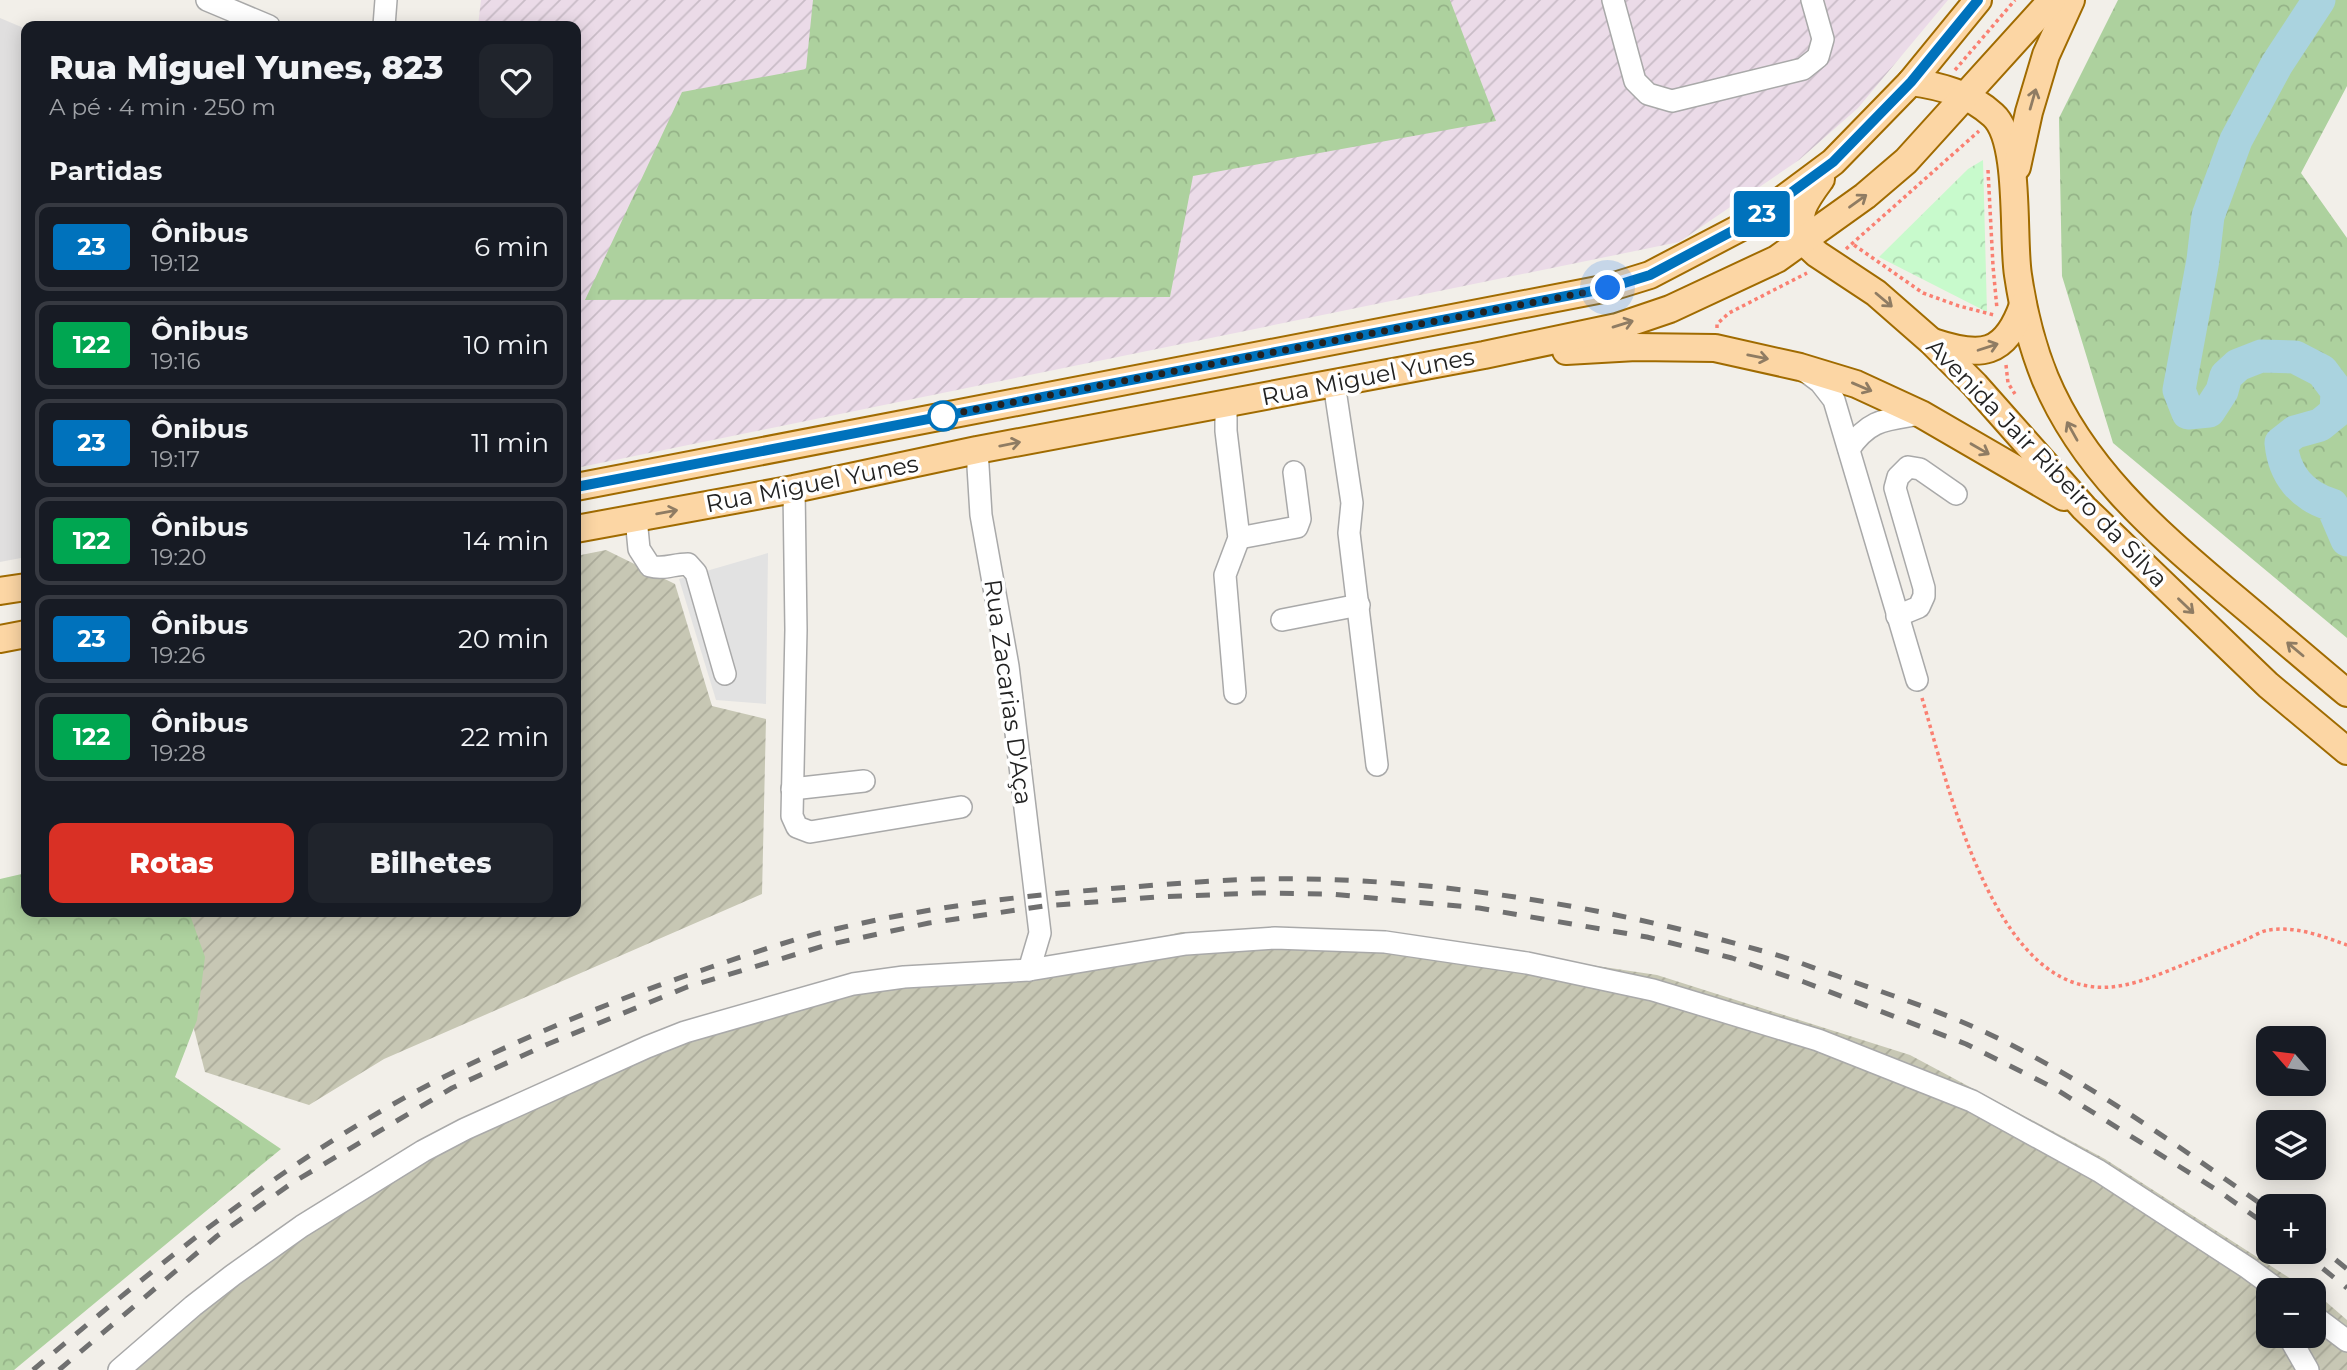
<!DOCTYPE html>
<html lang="pt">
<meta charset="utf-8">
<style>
:root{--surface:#171b24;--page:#20242c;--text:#f1f3f6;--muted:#9ea1a6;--line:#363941;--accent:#d93025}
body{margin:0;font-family:Montserrat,sans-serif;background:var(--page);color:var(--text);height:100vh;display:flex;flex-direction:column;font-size:26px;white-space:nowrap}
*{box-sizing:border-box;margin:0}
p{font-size:23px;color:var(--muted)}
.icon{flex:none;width:38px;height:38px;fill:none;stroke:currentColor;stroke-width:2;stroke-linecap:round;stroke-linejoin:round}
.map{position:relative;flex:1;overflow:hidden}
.drawer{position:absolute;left:21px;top:21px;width:560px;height:896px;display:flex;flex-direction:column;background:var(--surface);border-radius:14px;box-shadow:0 4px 18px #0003}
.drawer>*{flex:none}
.badge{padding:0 14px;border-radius:5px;font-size:24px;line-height:46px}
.needle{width:46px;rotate:298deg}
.controls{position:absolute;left:2256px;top:1026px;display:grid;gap:14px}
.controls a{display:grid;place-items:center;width:70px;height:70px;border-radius:14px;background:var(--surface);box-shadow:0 4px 18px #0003;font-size:35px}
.you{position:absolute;width:35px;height:35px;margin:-18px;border:5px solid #fff;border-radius:50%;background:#1a73e8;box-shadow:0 0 0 10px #1a73e833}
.map>.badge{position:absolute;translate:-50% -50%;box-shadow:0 0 0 4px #fff}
h2{padding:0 28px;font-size:26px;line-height:63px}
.round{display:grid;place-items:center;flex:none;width:74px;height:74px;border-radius:14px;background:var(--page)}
.overview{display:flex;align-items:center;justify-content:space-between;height:119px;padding:0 28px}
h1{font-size:33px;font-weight:800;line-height:52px}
.cta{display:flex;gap:14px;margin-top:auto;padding:14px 28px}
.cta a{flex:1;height:80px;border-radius:14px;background:var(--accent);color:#fff;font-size:28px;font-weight:800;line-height:80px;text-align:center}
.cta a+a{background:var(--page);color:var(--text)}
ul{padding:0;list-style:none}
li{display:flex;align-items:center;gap:21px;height:88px;margin:0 14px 10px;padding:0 14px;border:4px solid var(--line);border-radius:14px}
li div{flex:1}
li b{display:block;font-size:26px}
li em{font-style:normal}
li .badge{min-width:77px;font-weight:700;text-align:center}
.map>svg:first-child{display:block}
.residential{fill:#e0dfdf}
.industrial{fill:url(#industrial-furrows)}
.construction{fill:url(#construction-furrows)}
.forest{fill:url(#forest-crowns)}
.park{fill:url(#park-crowns)}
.parking{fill:#e2e2e2}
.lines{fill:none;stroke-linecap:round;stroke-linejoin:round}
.river{stroke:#aad3df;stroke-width:33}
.minor-casing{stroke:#a9a9a9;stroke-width:24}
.major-casing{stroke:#a06b00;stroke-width:30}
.path{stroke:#fa8072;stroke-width:3.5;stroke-dasharray:3.5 3.5;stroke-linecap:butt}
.minor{stroke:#fff;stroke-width:21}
.major{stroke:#fcd6a4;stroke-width:26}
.rail{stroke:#707070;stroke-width:5;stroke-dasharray:14 14;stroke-linecap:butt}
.oneway{stroke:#8f7c63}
.line-casing{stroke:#fff;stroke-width:16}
.line{stroke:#0072bc;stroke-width:10}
.walk{stroke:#222;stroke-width:7;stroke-dasharray:0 12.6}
.stop-dot{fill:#fff;stroke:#0072bc;stroke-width:3.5}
.labels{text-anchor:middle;stroke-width:7;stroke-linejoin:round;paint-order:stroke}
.street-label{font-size:24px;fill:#222;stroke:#fff}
</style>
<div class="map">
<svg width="2347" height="1370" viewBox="0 0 2347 1370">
<defs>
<pattern id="industrial-furrows" width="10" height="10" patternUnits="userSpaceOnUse" patternTransform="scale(1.75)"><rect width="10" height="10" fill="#ebdbe8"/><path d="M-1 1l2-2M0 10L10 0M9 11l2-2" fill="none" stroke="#c9bcc7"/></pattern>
<pattern id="construction-furrows" width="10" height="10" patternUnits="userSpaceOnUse" patternTransform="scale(1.75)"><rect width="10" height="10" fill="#c7c7b4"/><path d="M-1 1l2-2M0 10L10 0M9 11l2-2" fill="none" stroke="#abab9a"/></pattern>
<pattern id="forest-crowns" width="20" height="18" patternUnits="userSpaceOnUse" patternTransform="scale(1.75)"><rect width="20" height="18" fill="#add19e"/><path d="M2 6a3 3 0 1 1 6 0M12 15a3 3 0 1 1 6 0" fill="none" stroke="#95b388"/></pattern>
<pattern id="park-crowns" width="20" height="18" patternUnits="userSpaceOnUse" patternTransform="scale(1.75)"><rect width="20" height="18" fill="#c8facc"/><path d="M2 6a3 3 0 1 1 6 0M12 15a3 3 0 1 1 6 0" fill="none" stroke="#acd6af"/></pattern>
</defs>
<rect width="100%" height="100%" fill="#f2efe9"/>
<!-- residential -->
<polygon class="residential" points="0,18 26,29 26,557 0,562"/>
<!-- industrial -->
<polygon class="industrial" points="481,0 1948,0 1858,108 1799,160 1679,242 576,468 576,26 478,26"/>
<!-- construction -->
<g class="construction">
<polygon points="606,550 675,584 712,706 766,719 762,894 384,1059 309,1105 205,1072 164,912 576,912 576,556"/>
<polygon points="1181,932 1386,934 1657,975 1910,1055 2105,1159 2308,1290 2268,1290 2268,1335 2314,1335 2314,1294 2325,1301 2347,1320 2347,1370 109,1370 216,1278 445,1131 671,1030 892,969 1062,963"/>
</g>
<!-- forest -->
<g class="forest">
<polygon points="813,0 1450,0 1496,121 1193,176 1170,297 585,300 682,92 806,69"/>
<polygon points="2118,0 2347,0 2347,86 2301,173 2347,238 2347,638 2113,443 2062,276 2059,118"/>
<polygon points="26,873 26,912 189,912 205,957 197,1020 175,1077 281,1149 14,1370 0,1370 0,879"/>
</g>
<!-- park -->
<polygon class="park" points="1983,160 1987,312 1879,257 1968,169"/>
<!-- parking -->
<polygon class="parking" points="768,553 766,704 716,700 679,579"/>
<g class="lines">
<!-- river -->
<path class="river" d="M2319,0L2277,64L2236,140L2208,216L2203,260L2179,390L2188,413L2209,411L2222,391L2226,376L2238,365L2261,356L2295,357L2322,371L2337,391L2336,412L2320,425L2295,432L2281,443C2284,475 2302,496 2332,505L2347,540"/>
<defs>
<g id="minor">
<polyline points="207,0 269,26"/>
<polyline points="1613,0 1635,81 1648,94 1672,101 1803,69 1818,57 1823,39 1812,0"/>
<polyline points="384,26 386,0"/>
<polyline points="1805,371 1820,382 1834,400 1917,680"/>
<polyline points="1334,383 1352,503 1349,533 1377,765"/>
<polyline points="1226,403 1226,431 1239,538 1225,575 1235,693"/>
<path d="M1849,449C1870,418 1887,420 1921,414"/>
<polyline points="977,450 981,515 1008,666 1040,933 1029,970"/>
<polyline points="794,489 796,630 792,816 797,827 810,832 961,807"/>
<path d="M636,518L639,549L650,566C664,570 673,564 688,564L696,573L725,674"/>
<polyline points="1239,538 1297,527 1300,519 1294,472"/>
<polyline points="1897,616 1919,607 1924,596 1924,588 1895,488 1898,477 1908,467 1920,469 1956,494"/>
<polyline points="1282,620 1359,605"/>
<polyline points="792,789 864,781"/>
<polyline points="2314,1316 2347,1341"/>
<polyline points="2288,1335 2308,1370"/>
<polyline points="119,1370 193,1306 233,1275 302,1226 423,1151 465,1129 647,1047 685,1032 853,984 904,977 1029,970 1186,944 1275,938 1385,942 1527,963 1653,990 1818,1040 1972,1101 2099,1171 2248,1268 2278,1290"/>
</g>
<g id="major">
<path d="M1911,82C1941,86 1970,94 1993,115C2021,140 2012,237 2018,275C2023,309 2032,346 2045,378C2082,467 2153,529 2225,590C2266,624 2306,659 2347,693"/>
<polyline points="2017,167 2029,112 2046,55 2071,0"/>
<polyline points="1803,241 1817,254 1876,293 1932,342 1975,385 2084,508 2268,685 2347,751"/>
<path d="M1803,241C1796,212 1804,202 1821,179"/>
<path d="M1933,342C1981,358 2005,356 2023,305"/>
<polyline points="1566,351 1636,347 1715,348 1800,367 1856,384 1921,414 2064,497"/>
<polyline points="576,487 1608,288 1650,275 1755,220 1833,162 1911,82 1978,0"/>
<polyline points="576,529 794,489 977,450 1484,355 1617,327 1670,309 1777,259 1865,196 1906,161 2052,0"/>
<polyline points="0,591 26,587"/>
<polyline points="0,639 26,634"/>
</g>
</defs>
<!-- minor casing -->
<use href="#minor" class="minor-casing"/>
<!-- major casing -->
<use href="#major" class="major-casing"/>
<!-- path -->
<g class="path">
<polyline points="1955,70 2015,0"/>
<polyline points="1988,170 1993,266 1997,309"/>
<polyline points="1854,245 1923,293 1959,306 1994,315"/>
<polyline points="1846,249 1979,131"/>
<polyline points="1717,328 1717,324 1729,313 1807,273"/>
<polyline points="2006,365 2008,383 2015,394"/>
<path d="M1922,698C1946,778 1989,971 2088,986C2121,992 2155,976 2185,964C2205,956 2225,948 2245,940C2252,937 2261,931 2269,930C2296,926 2322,936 2347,945"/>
</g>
<!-- minor -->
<use href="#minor" class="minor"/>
<!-- major -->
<use href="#major" class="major"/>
<!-- rail -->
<g class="rail">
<polyline points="2314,1242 2347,1269"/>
<polyline points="2301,1251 2347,1288"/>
<path d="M33,1370C166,1258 304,1144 462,1068C542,1029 626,996 711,967C753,953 796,938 840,928C927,908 1016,896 1106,889C1158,885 1211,880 1264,879C1425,876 1605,906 1759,950C1787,957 1813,968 1840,977C1890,995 1941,1011 1989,1034C2088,1081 2178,1146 2268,1209"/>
<polyline points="59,1370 217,1236 292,1183 452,1088 548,1044 687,987 827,945 929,923 1044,906 1156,897 1259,893 1330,894 1479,908 1647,937 1732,958 1804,982 1966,1044 2054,1088 2220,1192 2268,1226"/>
</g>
</g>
<!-- one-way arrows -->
<defs><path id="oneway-shaft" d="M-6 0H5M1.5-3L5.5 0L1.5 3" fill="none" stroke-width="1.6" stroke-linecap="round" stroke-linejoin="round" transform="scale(1.75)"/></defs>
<g class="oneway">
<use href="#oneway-shaft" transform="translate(2033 99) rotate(-74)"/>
<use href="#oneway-shaft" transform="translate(1858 201) rotate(-36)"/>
<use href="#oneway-shaft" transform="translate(1884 300) rotate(40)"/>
<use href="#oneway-shaft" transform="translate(1623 324) rotate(-17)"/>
<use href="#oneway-shaft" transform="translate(1988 347) rotate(-18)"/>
<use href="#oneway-shaft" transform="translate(1758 357) rotate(11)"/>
<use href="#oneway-shaft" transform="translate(1862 387) rotate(23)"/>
<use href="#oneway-shaft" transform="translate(2072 431) rotate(-119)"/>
<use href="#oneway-shaft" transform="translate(1010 444) rotate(-11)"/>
<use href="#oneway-shaft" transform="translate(1980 449) rotate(30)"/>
<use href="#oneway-shaft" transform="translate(667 512) rotate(-10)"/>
<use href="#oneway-shaft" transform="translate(2186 606) rotate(44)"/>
<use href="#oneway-shaft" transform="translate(2295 649) rotate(-140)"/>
</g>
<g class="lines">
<defs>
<polyline id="line" points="576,487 1608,288 1650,275 1755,219 1833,162 1911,82 1978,0"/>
</defs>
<!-- line casing -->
<use href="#line" class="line-casing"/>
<!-- line -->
<use href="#line" class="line"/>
<!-- walk -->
<polyline class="walk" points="943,416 941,416 1608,288"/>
</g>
<!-- markers -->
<circle class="stop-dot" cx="943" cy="416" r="14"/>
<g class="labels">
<!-- street labels -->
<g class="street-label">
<text transform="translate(1368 377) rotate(-11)" y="8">Rua Miguel Yunes</text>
<text transform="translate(2047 463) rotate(46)" y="8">Avenida Jair Ribeiro da Silva</text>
<text transform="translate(812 484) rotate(-11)" y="8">Rua Miguel Yunes</text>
<text transform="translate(1008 692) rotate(82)" y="8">Rua Zacarias D'Aça</text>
</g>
</g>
</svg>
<div class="controls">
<a><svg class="needle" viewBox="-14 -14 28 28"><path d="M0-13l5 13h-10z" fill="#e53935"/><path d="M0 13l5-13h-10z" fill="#9ea1a6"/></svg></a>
<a><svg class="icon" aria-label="layers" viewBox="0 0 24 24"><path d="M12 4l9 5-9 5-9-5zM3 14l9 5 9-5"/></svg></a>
<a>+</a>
<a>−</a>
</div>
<div class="you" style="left:1608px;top:288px"></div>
<b class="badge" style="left:1762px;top:214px;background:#0072bc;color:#fff">23</b>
<section class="drawer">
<div class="overview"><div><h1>Rua Miguel Yunes, 823</h1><p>A pé · 4 min · 250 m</p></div><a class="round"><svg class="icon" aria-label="heart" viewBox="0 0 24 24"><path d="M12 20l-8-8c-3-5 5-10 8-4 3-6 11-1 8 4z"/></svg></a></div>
<h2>Partidas</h2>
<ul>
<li><span class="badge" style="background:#0072bc;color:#fff">23</span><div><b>Ônibus</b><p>19:12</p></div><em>6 min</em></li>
<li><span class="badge" style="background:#00a651;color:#fff">122</span><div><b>Ônibus</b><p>19:16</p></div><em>10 min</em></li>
<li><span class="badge" style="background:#0072bc;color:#fff">23</span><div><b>Ônibus</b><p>19:17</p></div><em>11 min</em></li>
<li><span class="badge" style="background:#00a651;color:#fff">122</span><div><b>Ônibus</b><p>19:20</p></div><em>14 min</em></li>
<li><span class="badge" style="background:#0072bc;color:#fff">23</span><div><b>Ônibus</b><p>19:26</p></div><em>20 min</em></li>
<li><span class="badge" style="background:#00a651;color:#fff">122</span><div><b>Ônibus</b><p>19:28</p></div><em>22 min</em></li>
</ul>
<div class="cta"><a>Rotas</a><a>Bilhetes</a></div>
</section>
</div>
